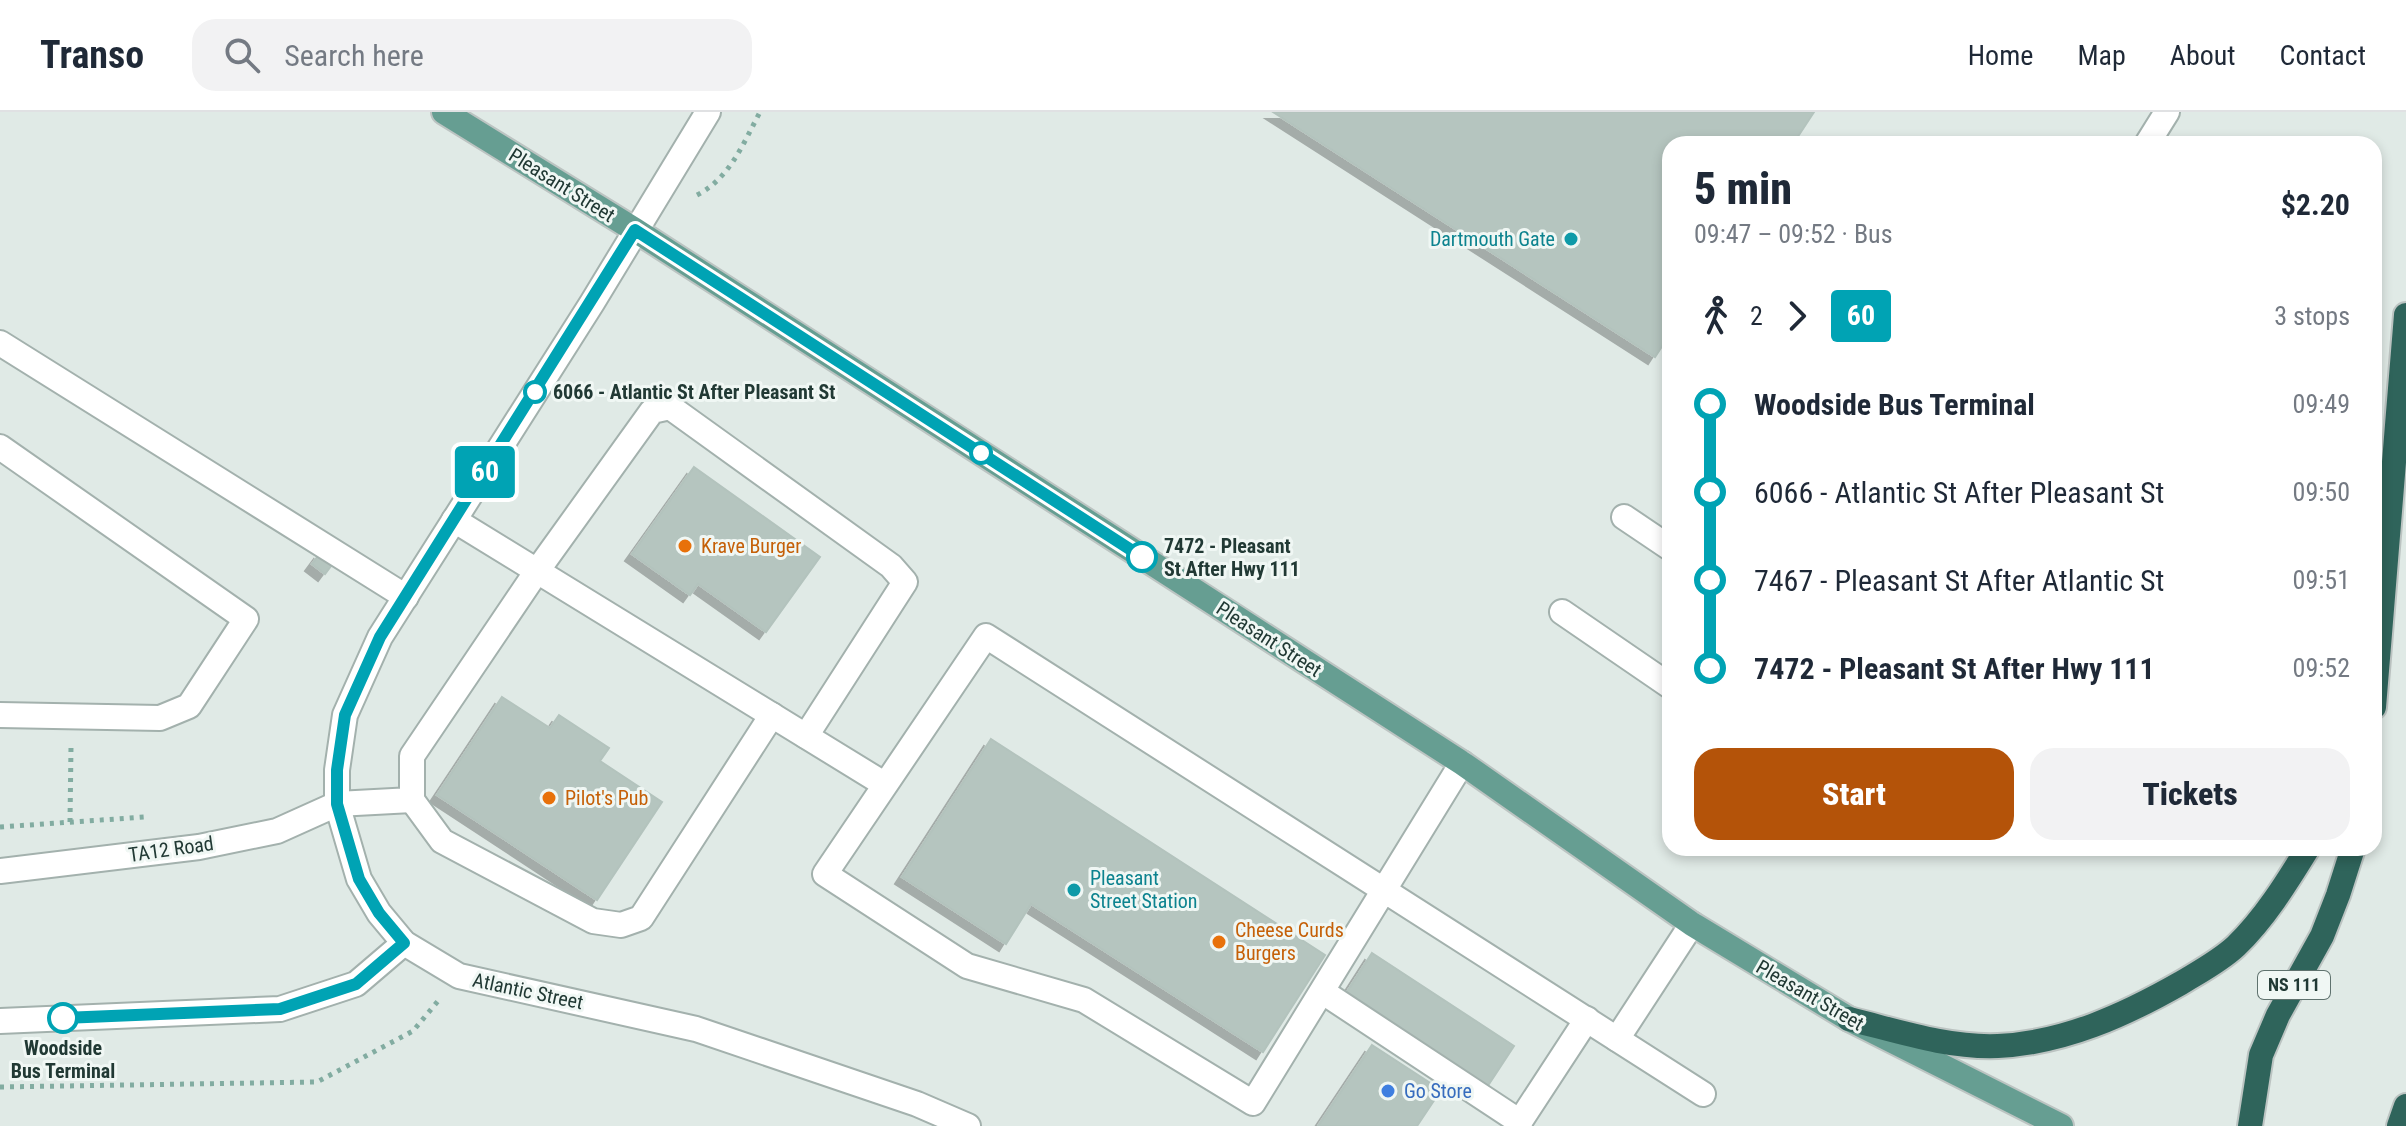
<!DOCTYPE html>
<meta charset="utf-8">
<style>
:root{--surface:#fff;--page:#f2f2f3;--text:#1f2937;--muted:#747a83;--line:#e0e1e3;--accent:#b45309}
body{margin:0;font-family:"Roboto Condensed",sans-serif;background:var(--page);color:var(--text);height:100vh;display:flex;flex-direction:column;font-size:30px;white-space:nowrap}
*{box-sizing:border-box;margin:0}
p{font-size:26px;color:var(--muted)}
.icon{flex:none;width:44px;height:44px;fill:none;stroke:currentColor;stroke-width:2;stroke-linecap:round;stroke-linejoin:round}
.map{position:relative;flex:1;overflow:hidden}
.details{position:absolute;left:1662px;top:24px;width:720px;height:720px;display:flex;flex-direction:column;background:var(--surface);border-radius:24px;box-shadow:0 4px 12px #0003}
.details>*{flex:none}
.badge{padding:0 16px;border-radius:6px;font-size:28px;line-height:52px}
.map>.badge{position:absolute;translate:-50% -50%;box-shadow:0 0 0 4px #fff}
.legs{display:flex;align-items:center;gap:12px;height:88px;padding:0 32px;font-size:26px}
.legs p{margin-inline-start:auto}
.summary{display:flex;align-items:center;justify-content:space-between;height:136px;padding:0 32px}
h1{font-size:44px;font-weight:800;line-height:60px}
.button{display:flex;gap:16px;margin-top:auto;padding:16px 32px}
.button a{flex:1;height:92px;border-radius:24px;background:var(--accent);color:#fff;font-size:32px;font-weight:800;line-height:92px;text-align:center}
.button a+a{background:var(--page);color:var(--text)}
ul{padding:0 32px;list-style:none}
li{display:flex;align-items:center;gap:28px;height:88px;font-size:30px}
li i{display:grid;place-items:center;width:12px;height:100%;margin:0 10px;background:currentColor}
li i::after{content:'';width:20px;height:20px;margin:-10px;border:6px solid;border-radius:50%;background:var(--surface)}
li p{margin-inline-start:auto}
li:first-child i{background:linear-gradient(#0000 50%,currentColor 0)}
li:last-child i{background:linear-gradient(currentColor 50%,#0000 0)}
header{display:flex;align-items:center;gap:48px;box-sizing:border-box;height:112px;padding:0 40px;background:var(--surface);border-bottom:2px solid var(--line)}
header strong{font-size:38px}
nav{display:flex;gap:44px;margin-inline-start:auto;font-size:28px}
.search{width:560px;height:72px;background:var(--page);display:flex;align-items:center;gap:20px;box-sizing:border-box;padding:0 28px;border-radius:24px;color:var(--muted);font-size:30px}
.map>svg:first-child{display:block}
.building{fill:#b5c5bf;stroke:#b3c3bd;stroke-width:2;filter:url(#shadow)}
.lines{fill:none;stroke-linecap:round;stroke-linejoin:round}
.minor-casing{stroke:#a3b1ad;stroke-width:28}
.major-casing{stroke:#bcc4c2;stroke-width:28}
.highway-casing{stroke:#bcc4c2;stroke-width:28}
.path{stroke:#82aca1;stroke-width:5;stroke-dasharray:4 6;stroke-linecap:butt}
.minor{stroke:#fff;stroke-width:24}
.major{stroke:#669e92;stroke-width:24}
.highway{stroke:#2f645b;stroke-width:24}
.line-1-casing{stroke:#fff;stroke-width:18}
.line-1{stroke:#00a3b4;stroke-width:12}
.culture-dot{fill:#0f9aa8;stroke:#f0f7f4;stroke-width:3}
.stop-1-dot{fill:#fff;stroke:#00a3b4;stroke-width:4}
.food-dot{fill:#e8710a;stroke:#f0f7f4;stroke-width:3}
.shop-dot{fill:#3f7fe0;stroke:#f0f7f4;stroke-width:3}
.labels{text-anchor:middle;stroke-width:6;stroke-linejoin:round;paint-order:stroke}
.shield{fill:#f0f7f4;stroke:#5f726e;stroke-width:2}
.shield-label{font-size:18px;font-weight:bold;fill:#213934}
.street-label{font-size:20px;fill:#213934;stroke:#f0f7f4}
.culture-label{font-size:20px;fill:#0d838f;stroke:#f0f7f4;text-anchor:end}
.stop-label{font-size:20px;font-weight:bold;fill:#213934;stroke:#f0f7f4;text-anchor:start}
.food-label{font-size:20px;fill:#c56008;stroke:#f0f7f4;text-anchor:start}
.shop-label{font-size:20px;fill:#366cbe;stroke:#f0f7f4;text-anchor:start}
</style>
<header>
<strong>Transo</strong>
<div class="search"><svg class="icon" aria-label="search" viewBox="0 0 24 24"><circle cx="10" cy="10" r="6"/><path d="M15 15l6 6"/></svg>Search here</div>
<nav><a>Home</a><a>Map</a><a>About</a><a>Contact</a></nav>
</header>
<div class="map">
<svg width="2406" height="1014" viewBox="0 0 2406 1014">
<defs>
<filter id="shadow"><feDropShadow dx="-7" dy="7" stdDeviation="0" flood-color="#0004"/></filter>
</defs>
<rect width="100%" height="100%" fill="#e0eae6"/>
<!-- building -->
<g class="building">
<polygon points="1273,0 1814,0 1793,32 1670,32 1670,222 1655,245"/>
<polygon points="694,355 820,445 766,520 698,472 690,483 632,442"/>
<polygon points="321,440 334,450 325,462 312,452"/>
<polygon points="502,585 550,616 559,603 609,636 600,649 662,690 597,788 437,683"/>
<polygon points="991,627 1325,843 1263,940 1031,792 1006,832 902,765"/>
<polygon points="1372,841 1514,934 1487,975 1345,883"/>
<polygon points="1372,933 1441,978 1417,1014 1318,1014"/>
</g>
<g class="lines">
<defs>
<g id="minor">
<polyline points="708,0 592,191 380,525 345,603 337,658 337,692 359,767 379,801 404,831 459,864 696,917 917,992 968,1014"/>
<polyline points="2147,32 2167,0"/>
<polyline points="0,231 406,485"/>
<polyline points="0,335 246,507 189,594 160,606 0,603"/>
<polyline points="1624,405 1670,436"/>
<polyline points="454,408 884,672"/>
<polyline points="1562,500 1670,574"/>
<path d="M1462,651L1253,991L1084,888L967,854L825,762L986,524C1225,677 1464,829 1703,982"/>
<polyline points="412,688 442,729 593,809 621,813 641,806 772,603"/>
<polyline points="0,759 199,735 277,719 337,692 412,688 412,644 537,459 652,299 670,295 891,454 905,470 806,624"/>
<polyline points="1323,880 1520,1010"/>
<polyline points="0,909 280,897 356,872 404,831"/>
<polyline points="1617,927 1692,812"/>
<polyline points="1517,1014 1587,907"/>
</g>
<polyline id="major" points="444,0 635,118 1462,651 1692,812 1849,907 2061,1014"/>
<g id="highway">
<polyline points="2374,595 2406,203"/>
<path d="M1849,907C1898,919 1947,936 1998,934C2064,931 2125,903 2181,871C2199,860 2220,849 2236,834C2265,806 2287,770 2308,736"/>
<polyline points="2250,1014 2261,943 2278,903 2322,824 2338,783 2353,736"/>
<polyline points="2399,1014 2406,994"/>
</g>
</defs>
<!-- minor casing -->
<use href="#minor" class="minor-casing"/>
<!-- major casing -->
<use href="#major" class="major-casing"/>
<!-- highway casing -->
<use href="#highway" class="highway-casing"/>
<!-- path -->
<g class="path">
<path d="M697,83C730,66 743,32 760,0"/>
<polyline points="70,710 71,635"/>
<polyline points="0,715 145,705"/>
<polyline points="0,975 317,970 413,919 438,889"/>
</g>
<!-- minor -->
<use href="#minor" class="minor"/>
<!-- major -->
<use href="#major" class="major"/>
<!-- highway -->
<use href="#highway" class="highway"/>
</g>
<g class="lines">
<defs>
<polyline id="line-1" points="63,906 280,897 356,872 404,831 379,801 359,767 337,692 337,658 345,603 380,525 635,118 1142,445"/>
</defs>
<!-- line-1 casing -->
<use href="#line-1" class="line-1-casing"/>
<!-- line-1 -->
<use href="#line-1" class="line-1"/>
</g>
<!-- markers -->
<g class="culture-dot">
<circle cx="1571" cy="127" r="8"/>
<circle cx="1074" cy="778" r="8"/>
</g>
<g class="stop-1-dot">
<circle cx="535" cy="280" r="10"/>
<circle cx="981" cy="341" r="10"/>
<circle cx="1142" cy="445" r="14"/>
<circle cx="63" cy="906" r="14"/>
</g>
<g class="food-dot">
<circle cx="685" cy="434" r="8"/>
<circle cx="549" cy="686" r="8"/>
<circle cx="1219" cy="830" r="8"/>
</g>
<circle class="shop-dot" cx="1388" cy="979" r="8"/>
<g class="labels">
<!-- shield labels -->
<rect class="shield" x="2258" y="859" width="72" height="28" rx="6"/>
<g class="shield-label">
<text x="2294" y="879">NS 111</text>
</g>
<!-- street labels -->
<g class="street-label">
<text transform="translate(562 73) rotate(32)" y="7">Pleasant Street</text>
<text transform="translate(1269 527) rotate(33)" y="7">Pleasant Street</text>
<text transform="translate(171 737) rotate(-8)" y="7">TA12 Road</text>
<text transform="translate(528 879) rotate(12)" y="7">Atlantic Street</text>
<text transform="translate(1810 883) rotate(30)" y="7">Pleasant Street</text>
</g>
<!-- culture labels -->
<g class="culture-label">
<text x="1555" y="134">Dartmouth Gate</text>
<text x="1090" y="773" text-anchor="start">Pleasant<tspan x="1090" dy="23">Street Station</tspan></text>
</g>
<!-- stop labels -->
<g class="stop-label">
<text x="553" y="287">6066 - Atlantic St After Pleasant St</text>
<text x="1164" y="441">7472 - Pleasant<tspan x="1164" dy="23">St After Hwy 111</tspan></text>
<text x="63" y="943" text-anchor="middle">Woodside<tspan x="63" dy="23">Bus Terminal</tspan></text>
</g>
<!-- food labels -->
<g class="food-label">
<text x="701" y="441">Krave Burger</text>
<text x="565" y="693">Pilot's Pub</text>
<text x="1235" y="825">Cheese Curds<tspan x="1235" dy="23">Burgers</tspan></text>
</g>
<!-- shop labels -->
<g class="shop-label">
<text x="1404" y="986">Go Store</text>
</g>
</g>
</svg>
<b class="badge" style="left:485px;top:360px;background:#00a3b4;color:#fff">60</b>
<section class="details">
<div class="summary"><div><h1>5 min</h1><p>09:47 – 09:52 · Bus</p></div><b>$2.20</b></div>
<div class="legs"><svg class="icon" aria-label="walk" viewBox="0 0 24 24"><circle cx="13" cy="4" r="2"/><path d="M13 8l-2 6 4 7M11 14l-3 7M7 12l3-4h3l4 4"/></svg>2<svg class="icon" aria-label="forward" viewBox="0 0 24 24"><path d="M9 5l7 7-7 7"/></svg><b class="badge" style="background:#00a3b4;color:#fff">60</b><p>3 stops</p></div>
<ul>
<li><i style="color:#00a3b4"></i><b>Woodside Bus Terminal</b><p>09:49</p></li>
<li><i style="color:#00a3b4"></i><span>6066 - Atlantic St After Pleasant St</span><p>09:50</p></li>
<li><i style="color:#00a3b4"></i><span>7467 - Pleasant St After Atlantic St</span><p>09:51</p></li>
<li><i style="color:#00a3b4"></i><b>7472 - Pleasant St After Hwy 111</b><p>09:52</p></li>
</ul>
<div class="button"><a>Start</a><a>Tickets</a></div>
</section>
</div>
